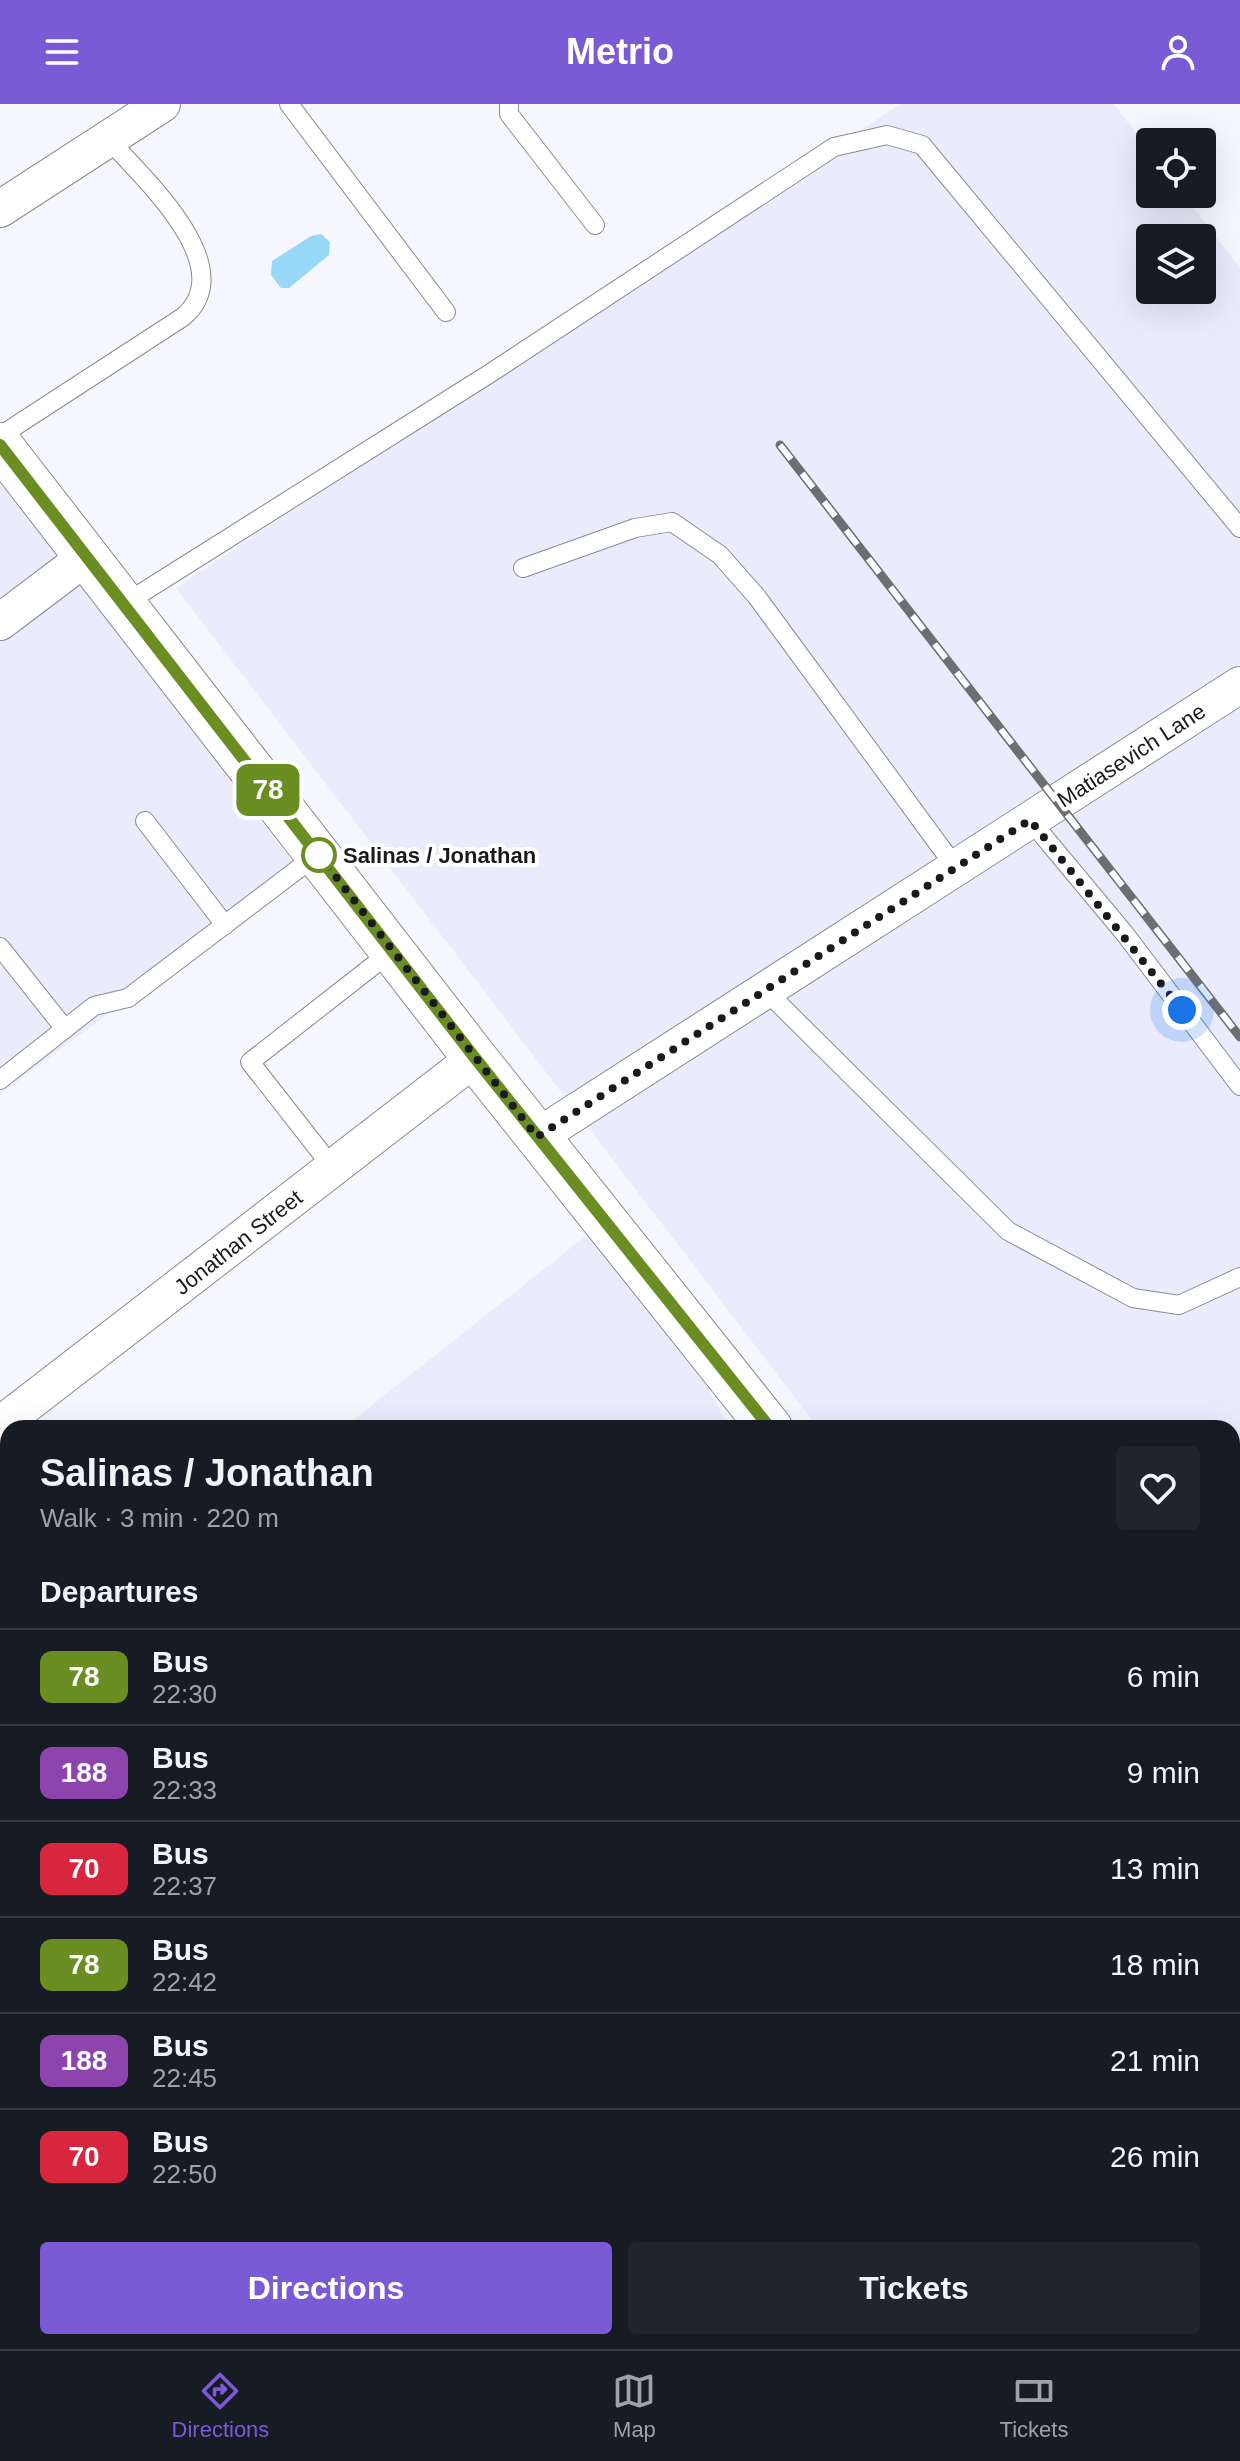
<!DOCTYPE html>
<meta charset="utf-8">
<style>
:root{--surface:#171b24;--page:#20242c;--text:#f1f3f6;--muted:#9ea1a6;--line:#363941;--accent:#7a5bd5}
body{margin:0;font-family:Arial,sans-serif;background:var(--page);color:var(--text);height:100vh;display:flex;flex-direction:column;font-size:30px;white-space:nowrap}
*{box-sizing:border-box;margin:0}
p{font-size:26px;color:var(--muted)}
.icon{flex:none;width:44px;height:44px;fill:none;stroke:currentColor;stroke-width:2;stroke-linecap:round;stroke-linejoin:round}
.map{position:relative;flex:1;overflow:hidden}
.drawer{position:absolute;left:0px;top:1316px;width:1240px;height:930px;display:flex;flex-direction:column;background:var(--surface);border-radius:24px 24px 0 0;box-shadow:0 8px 32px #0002}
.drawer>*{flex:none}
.badge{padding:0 16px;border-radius:12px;font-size:28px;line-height:52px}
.controls{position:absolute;left:1136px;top:24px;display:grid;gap:16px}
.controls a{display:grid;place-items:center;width:80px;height:80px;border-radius:8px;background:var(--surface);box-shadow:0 8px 32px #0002;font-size:40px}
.you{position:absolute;width:40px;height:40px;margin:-20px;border:6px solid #fff;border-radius:50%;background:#1a73e8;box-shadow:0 0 0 12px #1a73e833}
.map>.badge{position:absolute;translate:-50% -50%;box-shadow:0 0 0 4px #fff}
h2{padding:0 40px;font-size:30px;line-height:72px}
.round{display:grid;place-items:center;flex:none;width:84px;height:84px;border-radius:8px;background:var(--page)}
.head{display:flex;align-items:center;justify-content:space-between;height:136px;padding:0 40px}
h1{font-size:38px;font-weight:700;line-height:60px}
.button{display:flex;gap:16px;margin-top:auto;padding:16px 40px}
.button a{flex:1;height:92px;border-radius:8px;background:var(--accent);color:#fff;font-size:32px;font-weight:700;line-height:92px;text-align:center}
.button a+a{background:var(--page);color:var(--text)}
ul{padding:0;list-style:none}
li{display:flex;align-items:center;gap:24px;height:96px;padding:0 40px;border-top:2px solid var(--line)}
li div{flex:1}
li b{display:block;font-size:30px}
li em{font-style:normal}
li .badge{min-width:88px;font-weight:700;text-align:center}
header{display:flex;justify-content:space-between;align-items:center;height:104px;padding:0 40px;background:var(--accent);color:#fff;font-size:36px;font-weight:700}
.menu{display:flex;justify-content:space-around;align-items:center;height:112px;border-top:2px solid var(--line);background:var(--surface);font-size:22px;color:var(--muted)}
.menu a{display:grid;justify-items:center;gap:4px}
.menu .current{color:var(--accent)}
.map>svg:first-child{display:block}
.built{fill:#eaecfd;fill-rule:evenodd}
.education{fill:#efeafc}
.green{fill:#a0e2b2}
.water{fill:#98d8f7}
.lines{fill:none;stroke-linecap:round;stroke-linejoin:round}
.service-casing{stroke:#898a92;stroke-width:20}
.minor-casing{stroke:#898a92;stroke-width:38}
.primary-casing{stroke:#898a92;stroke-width:46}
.service{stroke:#fff;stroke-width:18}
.minor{stroke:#fff;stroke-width:36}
.primary{stroke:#fff;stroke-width:44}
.rail-casing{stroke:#6d6e72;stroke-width:9}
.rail{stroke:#fff;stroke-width:6;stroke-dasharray:18;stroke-linecap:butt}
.line-casing{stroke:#fff;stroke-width:18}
.line{stroke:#6b8e23;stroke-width:12}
.walk{stroke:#1a1a1d;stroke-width:8;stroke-dasharray:0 14.4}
.stop-dot{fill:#fff;stroke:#6b8e23;stroke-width:4}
.labels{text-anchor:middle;stroke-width:8;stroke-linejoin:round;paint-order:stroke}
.street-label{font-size:22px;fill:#1a1a1d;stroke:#fff}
.stop-label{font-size:22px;font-weight:bold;fill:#1a1a1d;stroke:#fff;text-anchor:start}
</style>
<header><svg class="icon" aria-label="menu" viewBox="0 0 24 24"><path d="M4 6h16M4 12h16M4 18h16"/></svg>Metrio<svg class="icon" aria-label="person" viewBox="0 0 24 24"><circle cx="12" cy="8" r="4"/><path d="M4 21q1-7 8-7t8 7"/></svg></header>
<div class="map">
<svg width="1240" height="2245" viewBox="0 0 1240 2245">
<rect width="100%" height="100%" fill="#f6f7fe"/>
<!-- built -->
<g class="built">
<path d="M900,0H1114L1150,47V90H1183L1240,164V1876L1232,1866V1324H818L176,484ZM1150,134H1202V186H1150Z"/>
<polygon points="0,363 300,769 0,990"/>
<polygon points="587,1131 706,1281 730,1324 343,1324"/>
<polygon points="1240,2098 1240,2245 1055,2245 1064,2238 1232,2238 1232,2105"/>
<polygon points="0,2200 8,2210 8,2238 32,2238 38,2245 0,2245"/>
</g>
<!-- education -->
<g class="education">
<polygon points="8,1585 8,2210 0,2200 0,1591"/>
<polygon points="32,2238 968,2238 959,2245 38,2245"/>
</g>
<!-- green -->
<g class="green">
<polygon points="8,2064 8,2175 0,2165 0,2070"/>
<polygon points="61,2238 551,2238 557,2245 66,2245"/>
</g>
<!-- water -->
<polygon class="water" points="321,130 330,138 329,151 289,184 281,184 271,171 272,157 311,132"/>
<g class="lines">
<defs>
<g id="service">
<polyline points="289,0 446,208"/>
<polyline points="509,0 509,10 595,121"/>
<path d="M0,332L183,213C242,163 143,74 108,35"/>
<polyline points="523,464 635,424 672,418 720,451 757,493 956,764"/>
<polyline points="124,500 489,270 834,43 887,31 922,41 1240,424"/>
<polyline points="1030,716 1125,830 1240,982"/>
<polyline points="145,717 225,821"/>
<polyline points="0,843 65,925"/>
<polyline points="765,886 1008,1127 1133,1194 1179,1201 1240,1173"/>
<polyline points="0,976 94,902 128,894 318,750"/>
<polyline points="333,1064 250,958 392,847"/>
<polyline points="1232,1816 1240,1810"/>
</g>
<g id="minor">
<polyline points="0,105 162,0"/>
<polyline points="0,518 86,453"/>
<polyline points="537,1033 1240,581"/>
<polyline points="0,1321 475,954"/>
<polyline points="1232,2072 1240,2066"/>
<polyline points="1006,2245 1015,2238"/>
</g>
<g id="primary">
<polyline points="0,341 475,954 770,1324"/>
<polyline points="1232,1926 1240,1937"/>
</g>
</defs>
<!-- service casing -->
<use href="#service" class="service-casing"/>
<!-- minor casing -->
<use href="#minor" class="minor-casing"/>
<!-- primary casing -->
<use href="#primary" class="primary-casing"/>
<!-- service -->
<use href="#service" class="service"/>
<!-- minor -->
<use href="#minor" class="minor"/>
<!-- primary -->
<use href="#primary" class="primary"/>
<defs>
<polyline id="rail" points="780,341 1240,933"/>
</defs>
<!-- rail casing -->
<use href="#rail" class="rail-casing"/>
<!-- rail -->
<use href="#rail" class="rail"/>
</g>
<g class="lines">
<defs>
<polyline id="line" points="0,341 475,954 770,1324"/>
</defs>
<!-- line casing -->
<use href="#line" class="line-casing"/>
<!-- line -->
<use href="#line" class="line"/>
<!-- walk -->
<polyline class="walk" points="319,751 537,1033 1030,716 1182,906"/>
</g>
<!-- markers -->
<circle class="stop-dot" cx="319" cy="751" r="16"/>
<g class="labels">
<!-- street labels -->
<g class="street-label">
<text transform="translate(1131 651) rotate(-33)" y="8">Matiasevich Lane</text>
<text transform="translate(238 1138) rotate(-38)" y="8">Jonathan Street</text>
</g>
<!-- stop labels -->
<g class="stop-label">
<text x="343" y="759">Salinas / Jonathan</text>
</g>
</g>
</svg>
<div class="controls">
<a><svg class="icon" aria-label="locate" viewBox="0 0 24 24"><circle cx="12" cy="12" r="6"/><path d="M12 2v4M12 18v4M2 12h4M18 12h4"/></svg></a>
<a><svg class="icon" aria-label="layers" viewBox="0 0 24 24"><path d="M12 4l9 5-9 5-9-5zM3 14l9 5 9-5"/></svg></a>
</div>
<div class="you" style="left:1182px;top:906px"></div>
<b class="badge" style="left:268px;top:686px;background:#6b8e23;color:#fff">78</b>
<section class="drawer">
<div class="head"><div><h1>Salinas / Jonathan</h1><p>Walk · 3 min · 220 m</p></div><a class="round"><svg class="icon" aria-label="heart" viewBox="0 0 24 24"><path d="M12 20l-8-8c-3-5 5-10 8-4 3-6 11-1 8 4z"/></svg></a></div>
<h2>Departures</h2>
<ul>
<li><span class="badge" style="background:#6b8e23;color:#fff">78</span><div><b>Bus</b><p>22:30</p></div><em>6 min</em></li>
<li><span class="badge" style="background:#8e44ad;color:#fff">188</span><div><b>Bus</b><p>22:33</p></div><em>9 min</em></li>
<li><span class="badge" style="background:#d7263d;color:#fff">70</span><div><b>Bus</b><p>22:37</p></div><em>13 min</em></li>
<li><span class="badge" style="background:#6b8e23;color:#fff">78</span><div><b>Bus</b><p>22:42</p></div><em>18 min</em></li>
<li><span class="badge" style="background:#8e44ad;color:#fff">188</span><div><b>Bus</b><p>22:45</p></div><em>21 min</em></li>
<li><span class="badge" style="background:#d7263d;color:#fff">70</span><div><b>Bus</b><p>22:50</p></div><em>26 min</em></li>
</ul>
<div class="button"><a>Directions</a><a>Tickets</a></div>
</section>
</div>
<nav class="menu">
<a class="current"><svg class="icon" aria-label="directions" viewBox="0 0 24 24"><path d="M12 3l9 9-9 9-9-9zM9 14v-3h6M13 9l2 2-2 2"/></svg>Directions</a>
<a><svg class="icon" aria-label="map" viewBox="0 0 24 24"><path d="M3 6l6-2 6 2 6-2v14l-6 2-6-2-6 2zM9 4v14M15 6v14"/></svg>Map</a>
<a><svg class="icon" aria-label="tickets" viewBox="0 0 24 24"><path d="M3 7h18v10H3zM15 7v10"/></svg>Tickets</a>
</nav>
